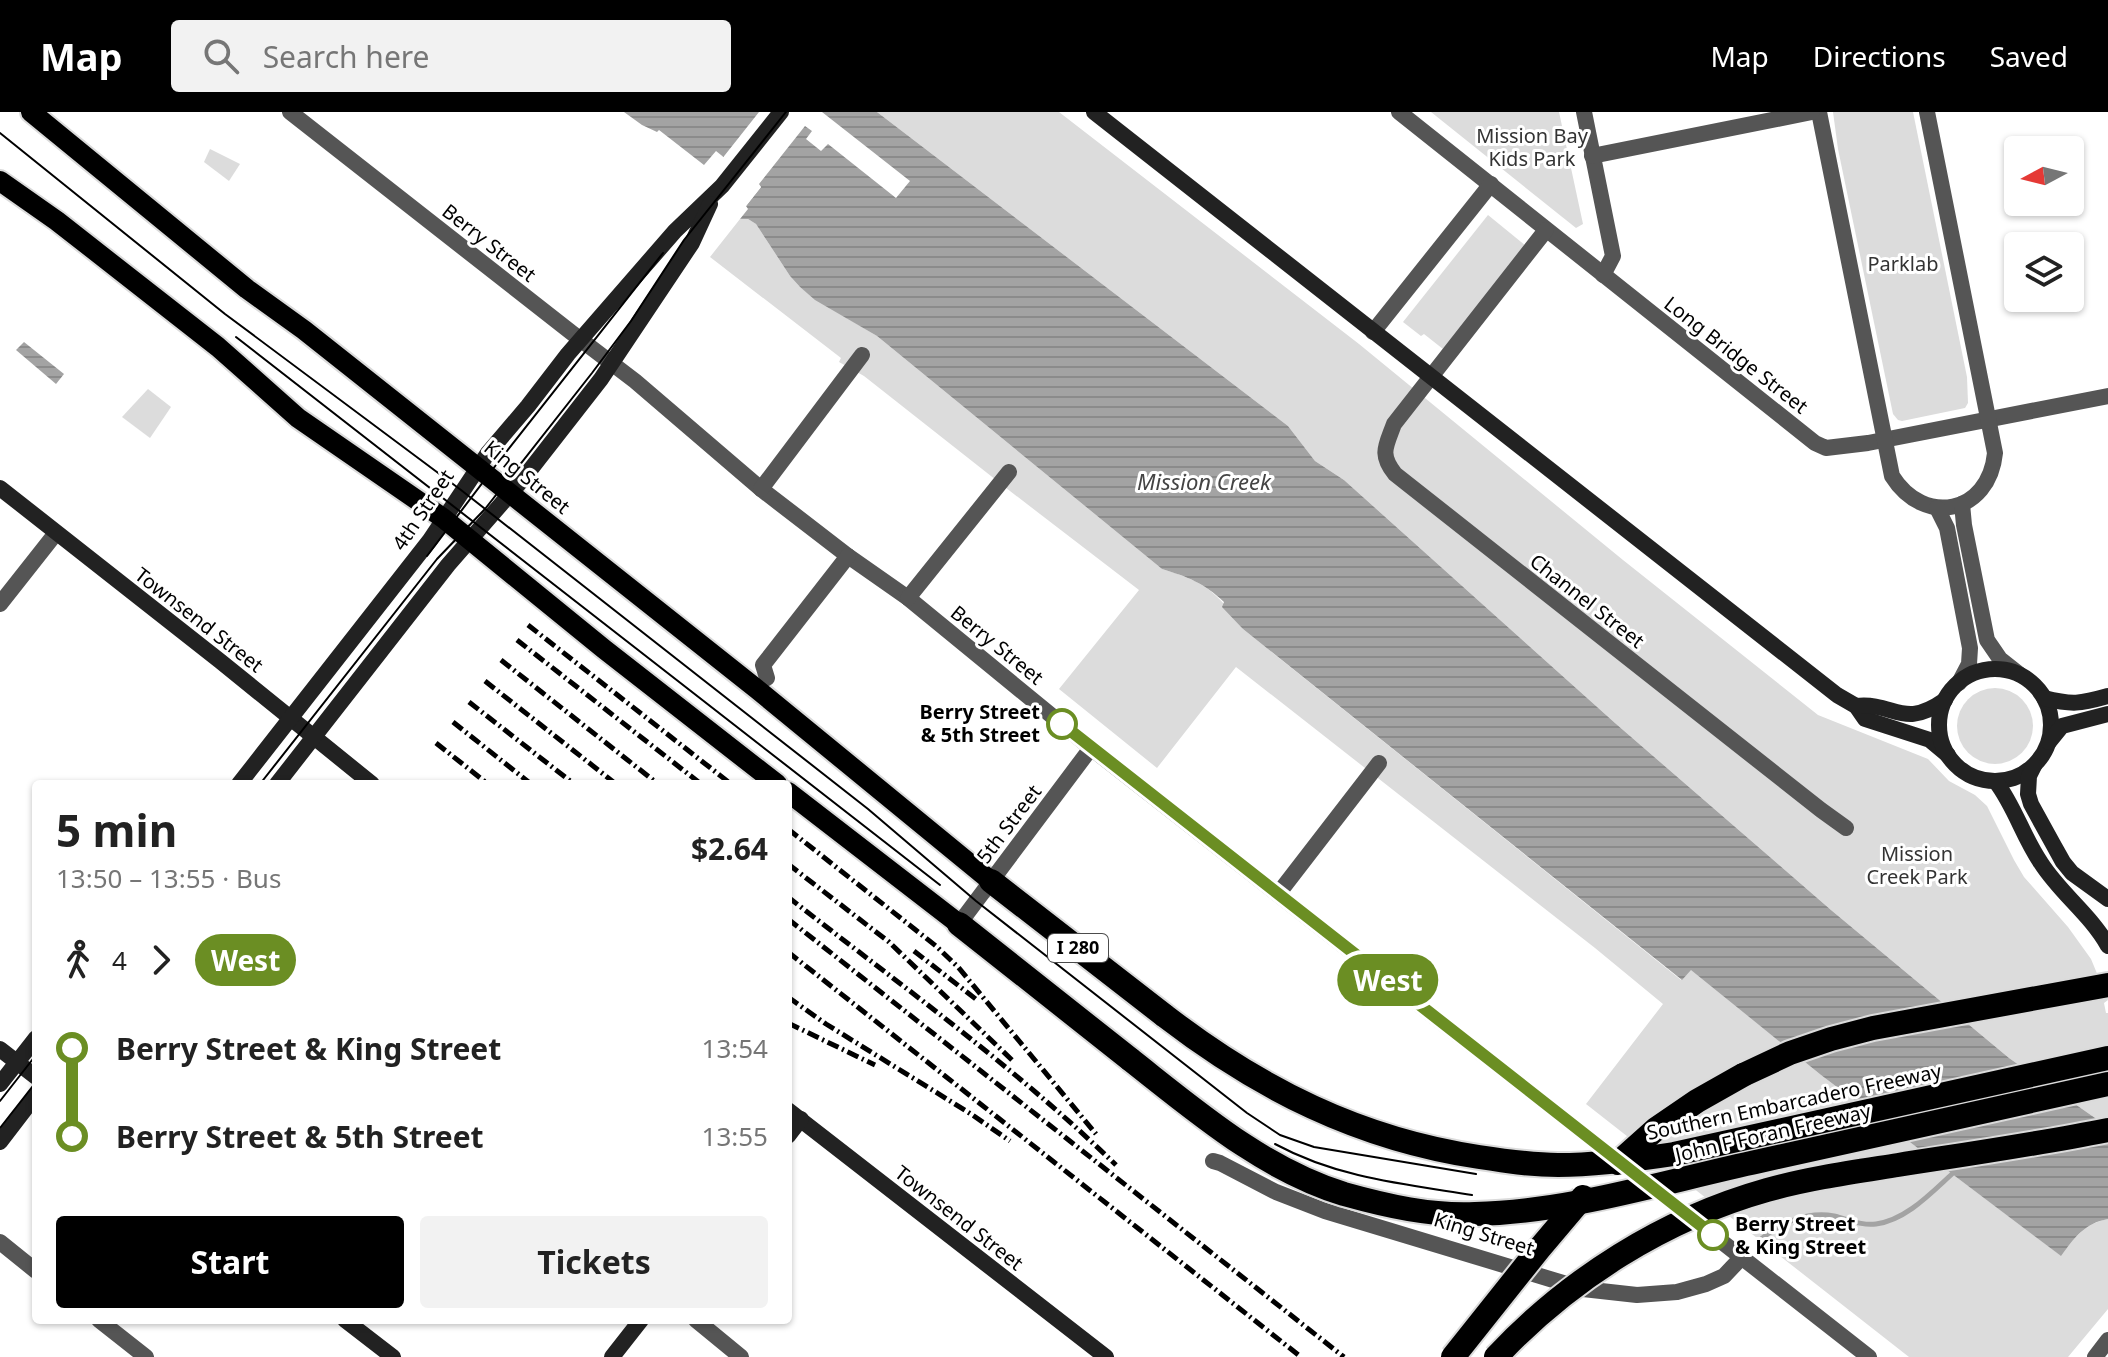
<!DOCTYPE html>
<meta charset="utf-8">
<style>
:root{--surface:#fff;--page:#f2f2f2;--text:#222;--muted:#767676;--accent:#000}
body{margin:0;font-family:"Noto Sans",sans-serif;background:var(--page);color:var(--text);height:100vh;display:flex;flex-direction:column;font-size:30px;white-space:nowrap}
*{box-sizing:border-box;margin:0}
p{font-size:26px;color:var(--muted)}
.icon{flex:none;width:44px;height:44px;fill:none;stroke:currentColor;stroke-width:2;stroke-linecap:round;stroke-linejoin:round}
.map{position:relative;flex:1;overflow:hidden}
.sheet{position:absolute;left:32px;top:668px;width:760px;height:544px;display:flex;flex-direction:column;background:var(--surface);border-radius:8px;box-shadow:0 2px 6px #0004}
.sheet>*{flex:none}
.badge{padding:0 16px;border-radius:26px;font-size:28px;line-height:52px}
.needle{width:52px;rotate:263deg}
.controls{position:absolute;left:2004px;top:24px;display:grid;gap:16px}
.controls a{display:grid;place-items:center;width:80px;height:80px;border-radius:8px;background:var(--surface);box-shadow:0 2px 6px #0004;font-size:40px}
.map>.badge{position:absolute;translate:-50% -50%;box-shadow:0 0 0 4px #fff}
.legs{display:flex;align-items:center;gap:12px;height:88px;padding:0 24px;font-size:26px}
.legs p{margin-inline-start:auto}
.summary{display:flex;align-items:center;justify-content:space-between;height:136px;padding:0 24px}
h1{font-size:44px;font-weight:700;line-height:60px}
.primary-button{display:flex;gap:16px;margin-top:auto;padding:16px 24px}
.primary-button a{flex:1;height:92px;border-radius:8px;background:var(--accent);color:#fff;font-size:32px;font-weight:700;line-height:92px;text-align:center}
.primary-button a+a{background:var(--page);color:var(--text)}
ul{padding:0 24px;list-style:none}
li{display:flex;align-items:center;gap:28px;height:88px;font-size:30px}
li i{display:grid;place-items:center;width:12px;height:100%;margin:0 10px;background:currentColor}
li i::after{content:'';width:20px;height:20px;margin:-10px;border:6px solid;border-radius:50%;background:var(--surface)}
li p{margin-inline-start:auto}
li:first-child i{background:linear-gradient(#0000 50%,currentColor 0)}
li:last-child i{background:linear-gradient(currentColor 50%,#0000 0)}
header{display:flex;align-items:center;gap:48px;box-sizing:border-box;height:112px;padding:0 40px;background:var(--accent);color:#fff}
header strong{font-size:38px}
nav{display:flex;gap:44px;margin-inline-start:auto;font-size:28px}
.search{width:560px;height:72px;background:var(--page);display:flex;align-items:center;gap:20px;box-sizing:border-box;padding:0 28px;border-radius:8px;color:var(--muted);font-size:30px}
.map>svg:first-child{display:block}
.green{fill:#dcdcdc}
.water{fill:url(#water-rules)}
.pier{fill:#fff}
.lines{fill:none;stroke-linecap:round;stroke-linejoin:round}
.stream{stroke:#a3a3a3;stroke-width:5}
.primary-casing{stroke:#dbdbdb;stroke-width:24}
.highway-casing{stroke:#dbdbdb;stroke-width:28}
.street{stroke:#555;stroke-width:16}
.secondary{stroke:#222;stroke-width:16}
.primary{stroke:#000;stroke-width:20}
.highway{stroke:#000;stroke-width:24}
.tram{stroke:#000;stroke-width:2}
.rail{stroke:#000;stroke-width:5;stroke-dasharray:12 4 2 4;stroke-linecap:butt}
.highway-bridge-casing{stroke:#dbdbdb;stroke-width:28;stroke-linecap:butt}
.highway-bridge{stroke:#000;stroke-width:24}
.line-1-casing{stroke:#fff;stroke-width:18}
.line-1{stroke:#6b8e23;stroke-width:12}
.stop-1-dot{fill:#fff;stroke:#6b8e23;stroke-width:4}
.labels{text-anchor:middle;stroke-width:6;stroke-linejoin:round;paint-order:stroke}
.shield{fill:#fff;stroke:#4c4c4c;stroke-width:2}
.shield-label{font-size:18px;font-weight:bold;fill:#000}
.park-label{font-size:20px;fill:#333;stroke:#fff}
.street-label{font-size:20px;fill:#000;stroke:#fff}
.stop-label{font-size:20px;font-weight:bold;fill:#000;stroke:#fff;text-anchor:end}
.water-label{font-size:22px;font-style:italic;fill:#444;stroke:#fff}
</style>
<header>
<strong>Map</strong>
<div class="search"><svg class="icon" aria-label="search" viewBox="0 0 24 24"><circle cx="10" cy="10" r="6"/><path d="M15 15l6 6"/></svg>Search here</div>
<nav><a>Map</a><a>Directions</a><a>Saved</a></nav>
</header>
<div class="map">
<svg width="2108" height="1245" viewBox="0 0 2108 1245">
<defs>
<pattern id="water-rules" width="6" height="5" patternUnits="userSpaceOnUse" patternTransform="scale(2)"><rect width="6" height="5" fill="#a3a3a3"/><path d="M0 2.5h6" fill="none" stroke="#8b8b8b"/></pattern>
</defs>
<rect width="100%" height="100%" fill="#fff"/>
<!-- green -->
<g class="green">
<polygon points="877,0 1059,0 1359,232 1623,448 1818,603 1928,647 1949,669 1975,683 1987,694 2014,748 2024,765 2068,815 2091,847 2108,888 2104,891 2106,901 2108,901 2108,1015 2009,946 1831,798 1615,611 1344,368 1315,349 1288,314"/>
<polygon points="1431,0 1559,0 1583,112 1576,116"/>
<polygon points="1833,0 1913,0 1967,265 1968,291 1965,296 1902,309 1898,308 1893,302 1838,37"/>
<polygon points="210,37 240,52 229,69 204,50"/>
<polygon points="1488,103 1526,134 1443,237 1424,222 1421,224 1403,210"/>
<path d="M740,107H748L756,112L790,164L800,175L815,187L877,224L1162,457C1206,470 1217,480 1243,517L1681,868L1691,857L1821,963L2060,1143C2076,1126 2083,1112 2108,1107V1197L2068,1245H1909L1586,992L1663,892L1595,836L1236,555L1157,656L1059,577L1139,478L1010,379L864,264L839,250L841,246L710,145Z"/>
<polygon points="148,277 171,295 150,326 122,305"/>
<circle cx="1995" cy="614" r="38"/>
</g>
<!-- water -->
<g class="water">
<path d="M624,0H877L1288,314L1315,349L1344,368L1615,611L1831,798L2009,946L2108,1015V1107C2085,1111 2074,1126 2061,1144L1821,963L1691,858L1682,868L1243,517L1222,495L1224,490C1204,471 1188,465 1162,457L877,224L815,188L800,175L790,164L756,112L748,107H740L748,97L746,94L761,75L716,39L704,53L659,18L657,20L642,13Z"/>
<polygon points="24,230 64,262 56,272 16,238"/>
</g>
<!-- pier -->
<polygon class="pier" points="759,0 822,0 910,69 896,86 828,32 821,39 806,27 812,19 805,14 759,72 761,75 746,94 743,92 756,76 721,48"/>
<g class="lines">
<!-- stream -->
<path class="stream" d="M1760,1128C1780,1111 1807,1099 1834,1104C1848,1107 1861,1114 1876,1112C1906,1108 1931,1081 1952,1062"/>
<defs>
<g id="primary">
<polyline points="31,0 247,177 304,218 758,578 991,769"/>
<polyline points="0,69 57,109 218,235 298,306 443,406 604,537 777,672"/>
<polyline points="788,680 959,812"/>
</g>
<g id="highway">
<polyline points="991,769 1165,904"/>
<polyline points="959,812 1131,948"/>
<polyline points="1743,963 1790,941 1831,927 1873,916 2108,873"/>
</g>
</defs>
<!-- primary casing -->
<use href="#primary" class="primary-casing"/>
<!-- highway casing -->
<use href="#highway" class="highway-casing"/>
<!-- street -->
<g class="street">
<polyline points="290,0 572,221 635,269 761,377 848,444 908,486 1091,636 1869,1245"/>
<polyline points="1399,0 1815,331 1826,336 1868,331 2108,284"/>
<polyline points="1584,0 1613,144 1603,163"/>
<path d="M1819,0L1892,364C1924,415 1989,402 1995,341L1927,0"/>
<polyline points="1592,44 1812,0"/>
<path d="M1546,118L1394,312C1386,334 1379,342 1395,362L1821,698L1846,716"/>
<polyline points="1373,220 1491,72"/>
<polyline points="761,377 862,243"/>
<polyline points="1962,392 1964,413 1987,528 2000,547 2019,562"/>
<polyline points="1937,396 1947,416 1970,536 1969,552 1959,571"/>
<polyline points="908,486 1009,360"/>
<polyline points="0,492 56,421"/>
<polyline points="767,566 763,553 848,444"/>
<polyline points="1278,782 1379,651"/>
<polyline points="959,812 1091,636"/>
<polyline points="1213,1049 1220,1051 1276,1080 1325,1099 1583,1177 1637,1183 1677,1180 1706,1172 1724,1164 1742,1145"/>
<polyline points="0,1130 36,1159"/>
<polyline points="99,1208 146,1245"/>
<polyline points="696,1208 741,1245"/>
<polyline points="2095,1245 2108,1228"/>
</g>
<!-- secondary -->
<g class="secondary">
<polyline points="1094,0 1837,583 1856,594 1865,607 1930,628 1948,643"/>
<polyline points="0,376 220,549 372,672"/>
<circle cx="1995" cy="613" r="56"/>
<path d="M2044,586C2072,593 2080,592 2108,584"/>
<path d="M1856,594C1896,590 1902,618 1945,588"/>
<polyline points="2049,630 2062,614 2108,602"/>
<polyline points="2034,654 2029,664 2028,682 2031,692 2053,732 2063,750 2072,761 2108,787"/>
<path d="M1996,670C2015,695 2023,725 2041,751C2060,781 2091,803 2108,834"/>
<polyline points="239,672 430,428 488,341 528,294 568,242 675,119 722,74 781,0"/>
<polyline points="277,672 448,453 523,367 601,267 692,131 710,92"/>
<polyline points="0,937 36,965"/>
<polyline points="0,972 36,926"/>
<polyline points="788,998 1106,1245"/>
<polyline points="788,1024 801,1007"/>
<polyline points="0,1030 36,983"/>
<polyline points="345,1208 393,1245"/>
<polyline points="612,1245 641,1208"/>
</g>
<!-- primary -->
<use href="#primary" class="primary"/>
<!-- highway -->
<use href="#highway" class="highway"/>
<!-- tram -->
<g class="tram">
<polyline points="0,21 225,202 461,378 868,697 976,789 1247,1001 1280,1023 1314,1035 1476,1062"/>
<polyline points="236,225 940,773"/>
<polyline points="427,444 499,349 663,141"/>
<polyline points="260,672 437,447 485,397 592,261 631,209 684,128 786,0"/>
<polyline points="0,989 36,943"/>
<polyline points="0,1016 36,970"/>
<path d="M1275,1032C1338,1066 1403,1072 1472,1083"/>
</g>
<!-- rail -->
<g class="rail">
<polyline points="528,513 731,672"/>
<polyline points="517,528 701,672"/>
<polyline points="501,548 658,672"/>
<polyline points="485,569 616,672"/>
<polyline points="469,590 574,672"/>
<polyline points="453,610 531,672"/>
<polyline points="436,631 488,672"/>
<polyline points="788,717 936,834 958,855 1096,1022"/>
<polyline points="788,752 889,830 1013,949"/>
<path d="M788,785C899,872 1015,955 1116,1053"/>
<polyline points="788,807 1344,1245"/>
<polyline points="914,839 977,888"/>
<polyline points="788,840 1301,1245"/>
<polyline points="788,885 826,912 971,1002 1010,1029"/>
<polyline points="788,911 875,953"/>
</g>
<defs>
<g id="highway-bridge">
<path d="M1165,904C1260,977 1359,1027 1479,1045C1505,1049 1531,1053 1558,1053C1597,1053 1635,1048 1674,1042L2108,946"/>
<path d="M1131,948C1197,1000 1263,1057 1344,1082C1387,1094 1431,1104 1475,1102C1571,1100 1666,1069 1760,1049C1876,1023 1992,998 2108,972"/>
<polyline points="1618,1051 1656,1017 1697,989 1743,963"/>
<polyline points="1453,1245 1539,1137 1583,1085"/>
<path d="M1496,1245C1569,1167 1664,1107 1767,1078C1810,1066 1854,1060 1898,1053C1968,1042 2038,1032 2108,1018"/>
</g>
</defs>
<!-- highway-bridge casing -->
<use href="#highway-bridge" class="highway-bridge-casing"/>
<!-- highway-bridge -->
<use href="#highway-bridge" class="highway-bridge"/>
</g>
<g class="lines">
<defs>
<polyline id="line-1" points="1062,612 1713,1123"/>
</defs>
<!-- line-1 casing -->
<use href="#line-1" class="line-1-casing"/>
<!-- line-1 -->
<use href="#line-1" class="line-1"/>
</g>
<!-- markers -->
<g class="stop-1-dot">
<circle cx="1062" cy="612" r="14"/>
<circle cx="1713" cy="1123" r="14"/>
</g>
<g class="labels">
<!-- shield labels -->
<rect class="shield" x="1048" y="822" width="60" height="28" rx="6"/>
<g class="shield-label">
<text x="1078" y="842">I 280</text>
</g>
<!-- park labels -->
<g class="park-label">
<text x="1532" y="31">Mission Bay<tspan x="1532" dy="23">Kids Park</tspan></text>
<text x="1903" y="159">Parklab</text>
<text x="1917" y="749">Mission<tspan x="1917" dy="23">Creek Park</tspan></text>
</g>
<!-- street labels -->
<g class="street-label">
<text transform="translate(489 131) rotate(38)" y="7">Berry Street</text>
<text transform="translate(1736 243) rotate(38)" y="7">Long Bridge Street</text>
<text transform="translate(527 365) rotate(39)" y="7">King Street</text>
<text transform="translate(423 398) rotate(-56)" y="7">4th Street</text>
<text transform="translate(1587 489) rotate(38)" y="7">Channel Street</text>
<text transform="translate(199 508) rotate(38)" y="7">Townsend Street</text>
<text transform="translate(997 533) rotate(39)" y="7">Berry Street</text>
<text transform="translate(1009 712) rotate(-53)" y="7">5th Street</text>
<text transform="translate(1794 990) rotate(-12)" y="7">Southern Embarcadero Freeway</text>
<text transform="translate(1773 1021) rotate(-13)" y="7">John F Foran Freeway</text>
<text transform="translate(959 1106) rotate(38)" y="7">Townsend Street</text>
<text transform="translate(1484 1122) rotate(17)" y="7">King Street</text>
</g>
<!-- stop labels -->
<g class="stop-label">
<text x="1040" y="607">Berry Street<tspan x="1040" dy="23">&amp; 5th Street</tspan></text>
<text x="1735" y="1119" text-anchor="start">Berry Street<tspan x="1735" dy="23">&amp; King Street</tspan></text>
</g>
<!-- water labels -->
<g class="water-label">
<text x="1204" y="378">Mission Creek</text>
</g>
</g>
</svg>
<div class="controls">
<a><svg class="needle" viewBox="-14 -14 28 28"><path d="M0-13l5 13h-10z" fill="#e53935"/><path d="M0 13l5-13h-10z" fill="#767676"/></svg></a>
<a><svg class="icon" aria-label="layers" viewBox="0 0 24 24"><path d="M12 4l9 5-9 5-9-5zM3 14l9 5 9-5"/></svg></a>
</div>
<b class="badge" style="left:1388px;top:868px;background:#6b8e23;color:#fff">West</b>
<section class="sheet">
<div class="summary"><div><h1>5 min</h1><p>13:50 – 13:55 · Bus</p></div><b>$2.64</b></div>
<div class="legs"><svg class="icon" aria-label="walk" viewBox="0 0 24 24"><circle cx="13" cy="4" r="2"/><path d="M13 8l-2 6 4 7M11 14l-3 7M7 12l3-4h3l4 4"/></svg>4<svg class="icon" aria-label="forward" viewBox="0 0 24 24"><path d="M9 5l7 7-7 7"/></svg><b class="badge" style="background:#6b8e23;color:#fff">West</b></div>
<ul>
<li><i style="color:#6b8e23"></i><b>Berry Street &amp; King Street</b><p>13:54</p></li>
<li><i style="color:#6b8e23"></i><b>Berry Street &amp; 5th Street</b><p>13:55</p></li>
</ul>
<div class="primary-button"><a>Start</a><a>Tickets</a></div>
</section>
</div>
